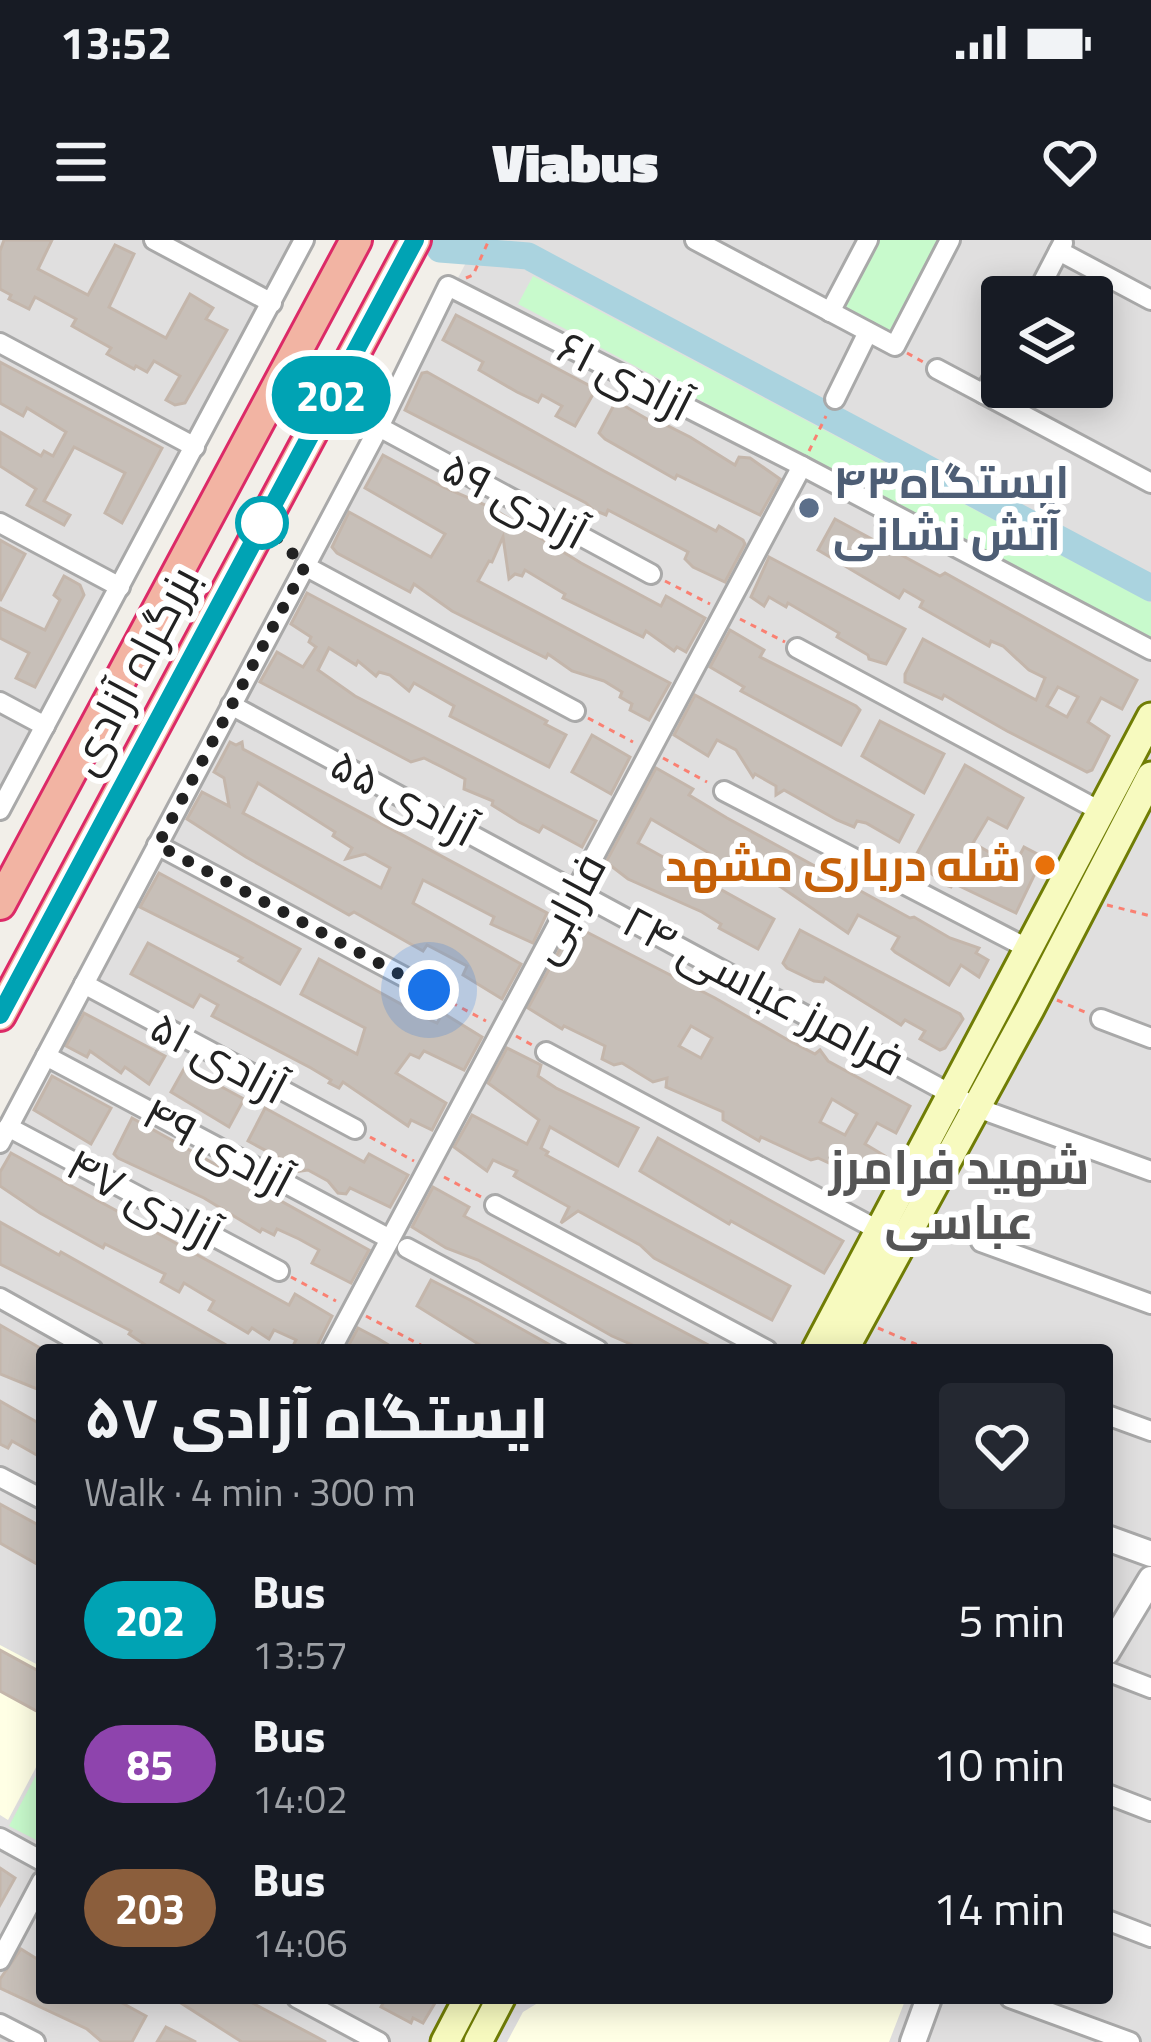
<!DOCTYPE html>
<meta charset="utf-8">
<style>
:root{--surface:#171b24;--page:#242831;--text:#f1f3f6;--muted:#9ea1a6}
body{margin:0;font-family:"Titillium Web",Cairo,sans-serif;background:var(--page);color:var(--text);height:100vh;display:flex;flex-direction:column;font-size:45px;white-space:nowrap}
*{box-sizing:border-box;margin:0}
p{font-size:39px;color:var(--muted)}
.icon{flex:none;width:66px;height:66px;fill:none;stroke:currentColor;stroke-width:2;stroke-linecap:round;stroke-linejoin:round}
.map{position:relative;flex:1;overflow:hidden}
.side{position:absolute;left:36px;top:1104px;width:1077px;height:660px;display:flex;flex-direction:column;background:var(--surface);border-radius:12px;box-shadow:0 6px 30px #0003}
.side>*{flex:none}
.badge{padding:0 24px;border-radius:39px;font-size:42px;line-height:78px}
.controls{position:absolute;left:981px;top:36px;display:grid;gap:24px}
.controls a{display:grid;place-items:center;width:132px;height:132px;border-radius:12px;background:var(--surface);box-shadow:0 6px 30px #0003;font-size:60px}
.you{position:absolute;width:60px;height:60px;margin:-30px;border:9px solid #fff;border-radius:50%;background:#1a73e8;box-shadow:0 0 0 18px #1a73e833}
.map>.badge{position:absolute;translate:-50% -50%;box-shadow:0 0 0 6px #fff}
.round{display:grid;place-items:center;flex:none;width:126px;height:126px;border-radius:12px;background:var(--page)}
.headline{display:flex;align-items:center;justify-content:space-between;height:204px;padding:0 48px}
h1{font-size:57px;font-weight:800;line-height:90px}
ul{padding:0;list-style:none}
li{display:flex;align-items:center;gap:36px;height:144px;padding:0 48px}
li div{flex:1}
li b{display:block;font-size:45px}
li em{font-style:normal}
li .badge{min-width:132px;font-weight:700;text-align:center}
.status{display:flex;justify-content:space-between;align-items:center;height:84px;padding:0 60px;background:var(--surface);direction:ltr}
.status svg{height:33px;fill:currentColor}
header{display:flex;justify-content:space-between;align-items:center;height:156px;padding:0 48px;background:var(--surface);font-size:54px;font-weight:800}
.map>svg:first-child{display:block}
.residential{fill:#e0dfdf;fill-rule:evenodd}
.education{fill:#ffffe5}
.park{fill:#c8facc}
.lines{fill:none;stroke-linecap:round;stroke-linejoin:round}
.river{stroke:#aad3df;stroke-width:27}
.building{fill:#c7bfb8;stroke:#c4b6ab;stroke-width:3;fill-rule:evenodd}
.minor-casing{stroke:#a9a9a9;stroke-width:24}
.tertiary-casing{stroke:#a9a9a9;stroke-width:30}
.secondary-casing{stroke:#707d05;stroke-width:33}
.trunk-casing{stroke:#dc2a67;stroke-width:36}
.path{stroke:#fa8072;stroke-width:3;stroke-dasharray:6 6;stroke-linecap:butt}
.minor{stroke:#fff;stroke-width:18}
.tertiary{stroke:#fff;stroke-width:24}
.secondary{stroke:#f7fabf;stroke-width:27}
.trunk{stroke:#f2b4a3;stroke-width:30}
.line-casing{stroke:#fff;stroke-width:27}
.line{stroke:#00a3b4;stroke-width:18}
.walk{stroke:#222;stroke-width:12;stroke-dasharray:0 21.6}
.service-dot{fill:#5c6f8a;stroke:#fff;stroke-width:4.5}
.stop-dot{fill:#fff;stroke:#00a3b4;stroke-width:6}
.food-dot{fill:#e8710a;stroke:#fff;stroke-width:4.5}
.labels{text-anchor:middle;stroke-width:12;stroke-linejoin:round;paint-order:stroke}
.street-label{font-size:45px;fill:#222;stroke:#fff}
.service-label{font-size:45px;font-weight:bold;fill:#4e5e75;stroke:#fff;text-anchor:start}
.food-label{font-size:45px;font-weight:bold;fill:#c56008;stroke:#fff;text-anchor:end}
.neighbourhood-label{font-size:48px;font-weight:bold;fill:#555;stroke:#fff}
</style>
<div class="status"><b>13:52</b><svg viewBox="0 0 49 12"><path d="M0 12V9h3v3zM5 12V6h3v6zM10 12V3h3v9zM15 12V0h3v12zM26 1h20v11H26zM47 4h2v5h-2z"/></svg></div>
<header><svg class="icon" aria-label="menu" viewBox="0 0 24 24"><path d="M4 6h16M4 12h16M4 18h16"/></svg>Viabus<svg class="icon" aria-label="heart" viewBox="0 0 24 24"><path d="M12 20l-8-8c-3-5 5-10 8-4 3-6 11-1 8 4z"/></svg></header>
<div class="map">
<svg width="1151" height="1802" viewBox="0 0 1151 1802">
<rect width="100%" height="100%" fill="#f2efe9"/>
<!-- residential -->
<g class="residential">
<polygon points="0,0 300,0 0,562"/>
<path d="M478,0H1151V1802H0V904ZM1002,57H1092V147H1002ZM42,1110H1107V1758H42Z"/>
</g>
<!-- education -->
<g class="education">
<polygon points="0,1405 42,1427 42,1516 8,1580 0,1575"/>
<polygon points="546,1758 906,1758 889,1802 507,1802 523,1772"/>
</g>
<!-- park -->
<g class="park">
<polygon points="877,0 938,0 888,94 840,69"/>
<polygon points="533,36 1151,363 1151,399 518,64"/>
<polygon points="42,1524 42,1603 9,1586"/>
</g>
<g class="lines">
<!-- river -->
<polyline class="river" points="440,9 528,16 1151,348"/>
</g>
<!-- building -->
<g class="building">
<polygon points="4,0 52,0 38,29 88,55 115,5 134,14 109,67 166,98 190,54 213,68 206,79 227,90 185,163 175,165 166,160 180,136 154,121 147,132 136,126 134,129 107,114 111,108 72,86 76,79 35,57 29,69 9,59 11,55 0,49 0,11"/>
<polygon points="456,75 596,149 575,186 556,176 562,166 542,155 538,162 517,152 479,130 483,122 443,100"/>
<polygon points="0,122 162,208 122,283 105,273 125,233 74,207 44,261 70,275 64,285 27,265 36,249 0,226 0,192 41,216 44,211 53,216 66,192 27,168 23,176 0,163"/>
<polygon points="427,132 604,231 716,291 719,286 743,300 745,304 725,342 693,327 685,319 688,312 608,270 606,275 599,272 589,276 592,269 586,263 405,170 422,133"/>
<polygon points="616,161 654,183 656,180 690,197 735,225 739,217 750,218 780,239 760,275 677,235 675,239 605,199 599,193"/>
<polygon points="383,215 443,247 490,267 581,323 661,366 666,356 705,378 686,412 677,407 674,411 646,391 643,397 563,358 565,354 525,330 522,336 515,334 509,339 503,297 492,322 489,321 478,341 670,443 649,480 630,470 632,464 620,457 622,452 604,441 572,431 548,414 546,418 452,371 414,344 410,352 337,313 332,307 349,272 431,317 445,294 365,248"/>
<path d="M835,279L940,336L945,333L1137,440L1122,469L1101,458L1088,482L1109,496L1092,530L1087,532L1007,491L944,455L942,459L905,442V434L923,399L1036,460L1045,438L1029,430L1003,406L991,401L989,406L920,367L923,361L904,350L899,358L818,310ZM1058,447L1078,457L1067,477L1047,466Z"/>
<polygon points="0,300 25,314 0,361"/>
<polygon points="769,317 905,389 886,424 869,419 868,415 837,397 839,393 788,363 786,367 769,357 764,366 751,357"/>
<polygon points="64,336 80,345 84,355 35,447 16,438 29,413 0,398 0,368 45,390 60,360 54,355"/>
<polygon points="307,353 547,481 545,484 566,495 549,527 450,476 454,466 414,443 409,451 390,435 379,432 376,436 358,421 356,425 329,408 318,430 355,456 596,581 582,607 543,586 539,592 519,582 492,565 493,561 464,549 465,539 444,528 424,518 411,522 260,442 277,412 303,427 316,407 309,402 311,397 291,384"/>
<polygon points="730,390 764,410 760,417 856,466 860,470 841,505 741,451 744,447 710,427"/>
<polygon points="695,455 913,575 899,602 866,583 857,581 854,587 837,580 784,550 776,555 776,546 755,534 753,537 736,510 717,500 708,516 674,495"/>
<polygon points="880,481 944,514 924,553 862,516"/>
<polygon points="592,495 630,517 611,554 572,532"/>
<path d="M230,502L236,505L242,502L243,509L547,673L533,703L491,684L494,677L423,640L413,663L521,724L502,759L463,735L467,726L427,705L423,711L354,672L349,675L246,617L187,579L202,552L229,566L224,538L214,532ZM258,543L335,592L333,596L352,608L346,619L365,614L390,628L381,648L243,573Z"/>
<polygon points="965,525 1023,558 1007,588 988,578 973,603 1014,626 1024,607 1043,617 1016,673 953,643 951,647 945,645 914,619"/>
<path d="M656,528L693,549L689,555L727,578L910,678L914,677L950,698L979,708L976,713L988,720L979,737L961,725L949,745L895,712L892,709L899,697L858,675L848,693L781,647L749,631L746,637L719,623L711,644L774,679L758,709L719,688L721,684L702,672L628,639L606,622ZM651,579L709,613L697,636L638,603Z"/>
<polygon points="159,633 300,709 280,744 239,721 242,718 140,667"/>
<path d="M573,685L715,758L788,800L815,814L820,810L828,821L910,866L896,893L877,883L865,904L885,916L871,941L854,933L845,935L831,924L818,918L811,920L761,897L759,901L723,880V872L666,847L667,838L653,842L622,823L614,825L602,819L605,806L564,786L562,789L528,768ZM691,786L712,798L701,818L679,806ZM832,859L857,874L845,895L820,882Z"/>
<polygon points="800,690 960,774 963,779 945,808 940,810 920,799 925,791 905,780 901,785 825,738 823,742 814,741 787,728 783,723"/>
<polygon points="148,703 357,814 365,788 301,754 319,719 430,780 437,783 443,773 482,797 464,830 424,811 419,818 410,814 396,833 446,863 432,890 411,880 408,886 343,842 339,848 329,843 331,840 311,828 212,776 218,765 200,755 193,767 131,734"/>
<polygon points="84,773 165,816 149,844 125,827 121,833 90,811 87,817 66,806"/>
<polygon points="507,808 541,825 538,836 556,848 638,888 618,926 550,887 541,908 548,912 546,915 790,1046 772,1080 654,1018 640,1005 578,971 561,983 569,967 519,939 514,936 517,931 493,920 487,931 454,907 472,875 527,904 539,880 488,843"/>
<polygon points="185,827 244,859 229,887 171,852"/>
<polygon points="52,836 111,868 91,904 34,870"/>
<polygon points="265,868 364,922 369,914 408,935 390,967 350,948 346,954 338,953 328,941 308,930 294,932 294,926 248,901"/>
<polygon points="132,878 369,1010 351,1043 312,1023 319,1010 299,999 277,989 274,995 262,989 260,992 204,958 118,918 114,914"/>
<polygon points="658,898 843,1001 824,1033 731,981 729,984 640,931"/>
<polygon points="11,913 289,1065 295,1054 332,1076 315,1110 291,1110 296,1100 274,1090 269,1099 252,1088 248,1093 209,1070 214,1061 184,1043 179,1052 161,1042 165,1034 105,1004 103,1008 40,973 0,946 0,932"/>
<polygon points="433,947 469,967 464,976 718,1110 644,1110 612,1096 478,1020 446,1008 412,987"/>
<polygon points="0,982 59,1015 61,1012 235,1110 153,1110 129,1094 131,1091 0,1024"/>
<polygon points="431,1040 470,1060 559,1110 488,1110 417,1066"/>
<polygon points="0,1085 42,1109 42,1151 0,1134"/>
<polygon points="358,1088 377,1098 397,1110 346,1110"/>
<polygon points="0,1161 42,1185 42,1218 12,1201 8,1208 0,1204"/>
<polygon points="0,1264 42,1287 42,1327 0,1303"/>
<polygon points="0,1410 42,1433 42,1474 0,1451"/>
<polygon points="0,1628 15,1638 0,1665"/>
<polygon points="21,1709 42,1722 42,1758 113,1758 146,1776 132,1802 102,1802 87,1789 0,1748 0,1739"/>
<polygon points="173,1758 243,1758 326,1802 242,1802"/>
<polygon points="386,1758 438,1758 423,1783 413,1778 411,1783 381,1767"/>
<polygon points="166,1787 196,1802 157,1802"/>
</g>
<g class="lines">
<defs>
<g id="minor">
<polyline points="154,0 272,63"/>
<polyline points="695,0 895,106 950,0"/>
<polyline points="1059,11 1151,60"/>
<polyline points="1035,57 1063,3"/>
<polyline points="830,72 868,0"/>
<polyline points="0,103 195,207"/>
<polyline points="937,129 1151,243"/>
<polyline points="984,154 1002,120"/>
<polyline points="835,159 868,92"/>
<polyline points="379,187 651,334"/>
<polyline points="0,283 120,347"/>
<polyline points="305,326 575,471"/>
<polyline points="797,408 1102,572"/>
<polyline points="0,462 45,486"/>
<polyline points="231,465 975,867 1151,931"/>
<polyline points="724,551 1029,709"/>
<polyline points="0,570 304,0"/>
<polyline points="157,605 429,750"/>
<polyline points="84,744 355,889"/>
<polyline points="1101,779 1151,798"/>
<polyline points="546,812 878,990"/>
<polyline points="46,816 390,999"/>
<polyline points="8,887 279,1031"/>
<polyline points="0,903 379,187 448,46 802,226 1151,410"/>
<polyline points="495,965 767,1110"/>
<polyline points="981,1002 1151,1064"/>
<polyline points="407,1008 598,1110"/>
<polyline points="0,1058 93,1110"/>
<polyline points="331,1110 802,226"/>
<polyline points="1107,1175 1151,1191"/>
<polyline points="0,1237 42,1259"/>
<polyline points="1107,1431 1151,1448"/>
<polyline points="1107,1554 1151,1571"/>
<polyline points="0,1598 42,1621"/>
<polyline points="1107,1680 1151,1697"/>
<polyline points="0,1720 42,1641"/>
<polyline points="297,1758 379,1802"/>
<polyline points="1010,1758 1130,1802"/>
<polyline points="0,1784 35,1802"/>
</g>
<g id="tertiary">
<polyline points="1107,1298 1151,1314"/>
<polyline points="1107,1412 1151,1339"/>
<polyline points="913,1802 929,1758"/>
</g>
<g id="secondary">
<polyline points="816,1110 1151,477"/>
<polyline points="844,1110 1030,769 1151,536"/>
<polyline points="445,1802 468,1758"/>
<polyline points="478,1802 501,1758"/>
</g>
<g id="trunk">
<polyline points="0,664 356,0"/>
<polyline points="0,775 415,0"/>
</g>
</defs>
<!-- minor casing -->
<use href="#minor" class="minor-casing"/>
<!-- tertiary casing -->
<use href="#tertiary" class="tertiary-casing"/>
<!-- secondary casing -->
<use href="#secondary" class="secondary-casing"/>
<!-- trunk casing -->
<use href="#trunk" class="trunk-casing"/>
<!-- path -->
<g class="path">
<polyline points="466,38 473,35 489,0"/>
<polyline points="907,113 925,123"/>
<polyline points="809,211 826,176"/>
<polyline points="665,341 710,364"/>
<polyline points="740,379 785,402"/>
<polyline points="588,478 633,502"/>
<polyline points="663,518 707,542"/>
<polyline points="1107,665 1151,676"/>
<polyline points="441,757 486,781"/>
<polyline points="1057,760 1087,773"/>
<polyline points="516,796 534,806"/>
<polyline points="370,897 414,921"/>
<polyline points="444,937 483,958"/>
<polyline points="934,984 965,996"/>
<polyline points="291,1037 336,1061"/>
<polyline points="366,1076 430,1110"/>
<polyline points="878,1088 930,1110"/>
</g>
<!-- minor -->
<use href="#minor" class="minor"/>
<!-- tertiary -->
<use href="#tertiary" class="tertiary"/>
<!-- secondary -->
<use href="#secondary" class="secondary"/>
<!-- trunk -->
<use href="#trunk" class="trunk"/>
</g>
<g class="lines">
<defs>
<polyline id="line" points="0,775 415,0"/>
</defs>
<!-- line casing -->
<use href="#line" class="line-casing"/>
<!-- line -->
<use href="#line" class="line"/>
<!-- walk -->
<polyline class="walk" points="262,283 305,326 158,605 429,750"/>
</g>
<!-- markers -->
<circle class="service-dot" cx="809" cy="268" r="12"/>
<circle class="stop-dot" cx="262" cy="283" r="24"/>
<circle class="food-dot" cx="1045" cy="625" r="12"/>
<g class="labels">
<!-- street labels -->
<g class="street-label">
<text transform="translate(625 136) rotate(27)" y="16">آزادی ۶۱</text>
<text transform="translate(515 260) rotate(28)" y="16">آزادی ۵۹</text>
<text transform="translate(133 430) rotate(-62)" y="16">بزرگراه آزادی</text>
<text transform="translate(404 557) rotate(28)" y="16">آزادی ۵۵</text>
<text transform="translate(566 668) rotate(-62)" y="16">فارابی</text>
<text transform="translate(764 750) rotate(28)" y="16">فرامرز عباسی ۲۴</text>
<text transform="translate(219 817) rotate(28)" y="16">۵۱ آزادی</text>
<text transform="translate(218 907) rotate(28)" y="16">۴۹ آزادی</text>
<text transform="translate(144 959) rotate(28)" y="16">۴۷ آزادی</text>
</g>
<!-- service labels -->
<g class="service-label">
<text x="833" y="258">ایستگاه۴۳<tspan x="833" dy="52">آتش نشانی</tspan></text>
</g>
<!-- food labels -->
<g class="food-label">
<text x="1021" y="641">شله درباری مشهد</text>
</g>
<!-- neighbourhood labels -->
<g class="neighbourhood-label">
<text x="959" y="944">شهید فرامرز<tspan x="959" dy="55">عباسی</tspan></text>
</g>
</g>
</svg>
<div class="controls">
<a><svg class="icon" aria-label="layers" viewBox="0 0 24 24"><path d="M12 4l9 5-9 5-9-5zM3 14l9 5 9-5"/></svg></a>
</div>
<div class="you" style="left:429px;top:750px"></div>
<b class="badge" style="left:331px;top:155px;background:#00a3b4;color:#fff">202</b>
<section class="side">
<div class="headline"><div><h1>ایستگاه آزادی ۵۷</h1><p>Walk · 4 min · 300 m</p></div><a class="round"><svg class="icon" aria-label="heart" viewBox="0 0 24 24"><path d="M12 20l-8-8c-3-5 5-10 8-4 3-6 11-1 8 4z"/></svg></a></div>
<ul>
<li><span class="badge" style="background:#00a3b4;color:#fff">202</span><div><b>Bus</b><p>13:57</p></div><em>5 min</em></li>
<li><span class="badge" style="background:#8e44ad;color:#fff">85</span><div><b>Bus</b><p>14:02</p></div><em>10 min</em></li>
<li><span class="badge" style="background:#8b5e3c;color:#fff">203</span><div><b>Bus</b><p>14:06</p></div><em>14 min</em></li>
</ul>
</section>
</div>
